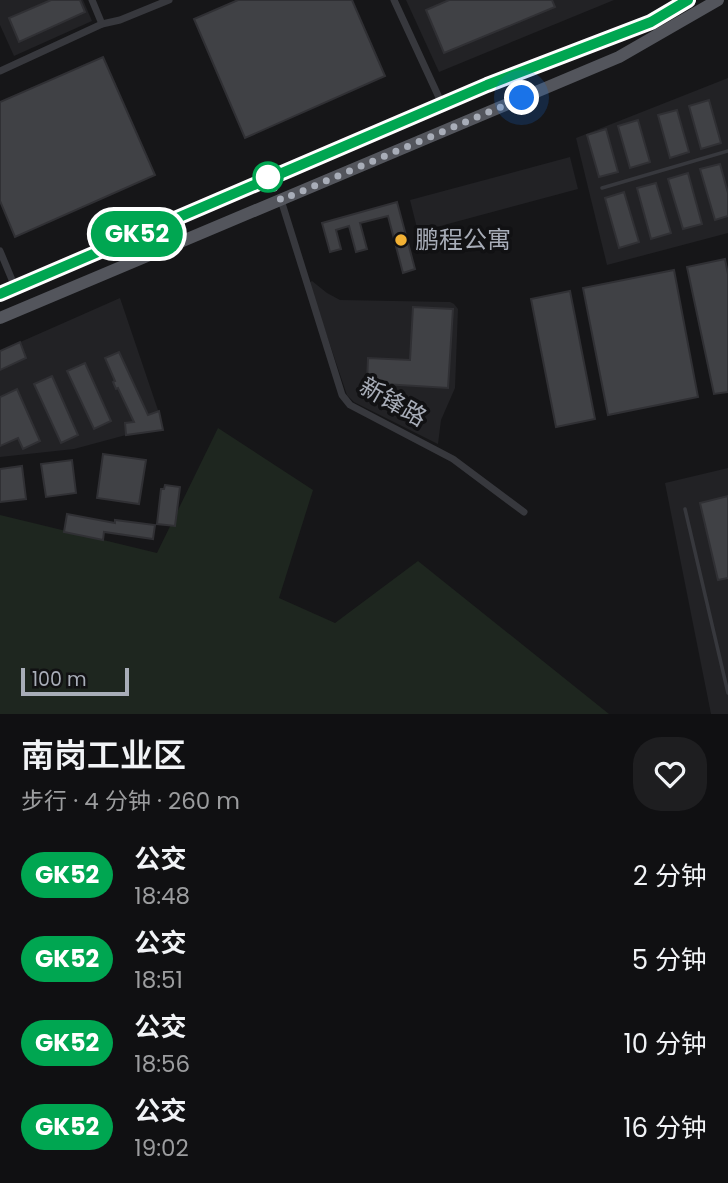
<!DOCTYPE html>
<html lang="zh">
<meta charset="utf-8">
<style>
:root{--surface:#101012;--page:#1e1e20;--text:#f1f3f6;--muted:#9c9d9f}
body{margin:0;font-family:Poppins,"Noto Sans SC",sans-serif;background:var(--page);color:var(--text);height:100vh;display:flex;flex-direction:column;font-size:26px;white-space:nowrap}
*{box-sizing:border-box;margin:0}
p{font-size:23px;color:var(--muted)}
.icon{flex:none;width:38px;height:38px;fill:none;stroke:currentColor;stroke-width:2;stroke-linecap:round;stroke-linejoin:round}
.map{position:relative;height:714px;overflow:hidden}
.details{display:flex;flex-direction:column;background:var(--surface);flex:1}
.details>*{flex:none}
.badge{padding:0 14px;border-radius:23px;font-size:24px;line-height:46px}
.scale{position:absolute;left:21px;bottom:18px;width:108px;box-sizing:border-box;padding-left:7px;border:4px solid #a8adb8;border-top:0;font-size:19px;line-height:24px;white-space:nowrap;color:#a8adb8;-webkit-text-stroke:5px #111113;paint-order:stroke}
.you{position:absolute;width:35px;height:35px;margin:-18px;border:5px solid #fff;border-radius:50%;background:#1a73e8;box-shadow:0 0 0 10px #1a73e833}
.map>.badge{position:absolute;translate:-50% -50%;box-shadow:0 0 0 4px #fff}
.round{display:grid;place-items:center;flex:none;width:74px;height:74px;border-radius:28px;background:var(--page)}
.overview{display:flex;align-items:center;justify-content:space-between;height:119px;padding:0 21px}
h1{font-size:33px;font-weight:600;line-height:52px}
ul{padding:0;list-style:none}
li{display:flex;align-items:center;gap:21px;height:84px;padding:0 21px}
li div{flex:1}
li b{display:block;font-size:26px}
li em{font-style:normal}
li .badge{min-width:77px;font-weight:700;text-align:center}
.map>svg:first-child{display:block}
.built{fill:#222225}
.green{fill:#1e261f}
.building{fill:#404145;stroke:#303034;stroke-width:2}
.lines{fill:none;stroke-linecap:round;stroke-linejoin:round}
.service{stroke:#37383d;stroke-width:3.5}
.minor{stroke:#37383d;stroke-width:7}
.primary{stroke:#53555c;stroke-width:12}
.line-casing{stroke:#fff;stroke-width:16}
.line{stroke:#00a651;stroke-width:10}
.walk{stroke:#a8adb8;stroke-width:7;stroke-dasharray:0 12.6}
.stop-dot{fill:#fff;stroke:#00a651;stroke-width:3.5}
.poi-dot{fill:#f2b134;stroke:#111113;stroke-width:2.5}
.labels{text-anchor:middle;stroke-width:7;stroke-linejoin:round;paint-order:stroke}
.poi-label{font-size:24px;fill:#a8adb8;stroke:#111113;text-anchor:start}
.street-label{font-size:24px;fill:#a8adb8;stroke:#111113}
</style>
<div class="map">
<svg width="728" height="714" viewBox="0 0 728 714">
<rect width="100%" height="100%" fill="#161618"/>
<!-- built -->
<g class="built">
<polygon points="0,0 83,0 92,21 14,56 0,25"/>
<polygon points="406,0 614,0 439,72"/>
<polygon points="728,78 728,233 607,265 576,138"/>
<polygon points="570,157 578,189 418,232 410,200"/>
<polygon points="312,281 327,293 340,300 450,302 454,304 458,309 455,388 441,420 438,444 354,402 347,395 309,283"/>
<polygon points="120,298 161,419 163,430 126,435 74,449 0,457 0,351"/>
<polygon points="728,468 728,714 711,714 665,483"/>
</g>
<!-- green -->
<polygon class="green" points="218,428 313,490 279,598 335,623 418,561 609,714 0,714 0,515 157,553"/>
<!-- building -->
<g class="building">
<polygon points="51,0 80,0 85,12 19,42 9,18"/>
<polygon points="238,0 352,0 385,76 245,138 194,19"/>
<polygon points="449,0 552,0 555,7 444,53 426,10"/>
<polygon points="103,57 155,175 15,237 0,201 0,102"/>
<polygon points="709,100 721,143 701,149 689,106"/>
<polygon points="677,110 689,152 670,158 658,115"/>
<polygon points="638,120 650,162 630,168 618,126"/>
<polygon points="606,129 618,172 599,177 587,135"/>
<polygon points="720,164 728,193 728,216 715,220 700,169"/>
<polygon points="688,173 702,224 683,229 668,179"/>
<polygon points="656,183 671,233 651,239 637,188"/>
<polygon points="624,192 639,242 619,248 605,198"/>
<polygon points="397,202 415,269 403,273 388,216 360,223 367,249 356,252 349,226 336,230 341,249 330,252 322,223"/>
<polygon points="725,259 728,274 728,392 714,394 687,267"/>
<polygon points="674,270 698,397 608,415 583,288"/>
<polygon points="570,291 595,419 556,427 531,299"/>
<polygon points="413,307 453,309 448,388 367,383 368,358 410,360"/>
<polygon points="20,342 26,358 0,370 0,351"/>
<polygon points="119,352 148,415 159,411 163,430 126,435 125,423 134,422 118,388 116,389 113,382 115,381 105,358"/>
<polygon points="85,363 111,421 94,429 67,371"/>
<polygon points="52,376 78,435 61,443 34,384"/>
<polygon points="17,389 40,441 23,449 18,438 0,446 0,397"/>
<polygon points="103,454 146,460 139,504 97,498"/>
<polygon points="72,460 76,493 46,497 41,464"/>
<polygon points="22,466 26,499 0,502 0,469"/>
<polygon points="165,485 180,487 175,526 157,524 161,489 164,489"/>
<polygon points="728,496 728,578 718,580 700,503"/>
<polygon points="67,514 115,523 115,520 155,525 153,539 104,532 103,540 64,532"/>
</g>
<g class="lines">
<!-- service -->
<g class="service">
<polyline points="602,188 728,151"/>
<polyline points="685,509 728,693"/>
</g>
<!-- minor -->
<g class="minor">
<polyline points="92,0 102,24"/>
<polyline points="394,0 442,104"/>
<polyline points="0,71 102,24 120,20 169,0"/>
<polyline points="281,200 342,395 350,405 453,459 524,512"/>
<polyline points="0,251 15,287"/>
</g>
<!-- primary -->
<g class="primary">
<polyline points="0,294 487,85 651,22 688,0"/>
<polyline points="0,318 619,57 718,0"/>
</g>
</g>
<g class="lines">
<defs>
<polyline id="line" points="0,294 487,85 651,22 688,0"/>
</defs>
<!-- line casing -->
<use href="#line" class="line-casing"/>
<!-- line -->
<use href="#line" class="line"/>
<!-- walk -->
<polyline class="walk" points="268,177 281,200 522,98"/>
</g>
<!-- markers -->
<circle class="stop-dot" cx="268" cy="177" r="14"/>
<circle class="poi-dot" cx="401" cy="240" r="7"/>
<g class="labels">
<!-- poi labels -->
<g class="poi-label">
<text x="415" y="248">鹏程公寓</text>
</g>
<!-- street labels -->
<g class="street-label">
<text transform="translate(393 402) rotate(30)" y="8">新锋路</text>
</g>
</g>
</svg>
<div class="scale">100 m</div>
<div class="you" style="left:522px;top:98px"></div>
<b class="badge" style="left:137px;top:234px;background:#00a651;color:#fff">GK52</b>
</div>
<section class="details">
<div class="overview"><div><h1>南岗工业区</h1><p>步行 · 4 分钟 · 260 m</p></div><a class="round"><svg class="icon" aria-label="heart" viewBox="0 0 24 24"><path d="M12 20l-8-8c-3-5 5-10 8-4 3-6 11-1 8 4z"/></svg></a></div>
<ul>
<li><span class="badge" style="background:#00a651;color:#fff">GK52</span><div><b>公交</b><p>18:48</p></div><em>2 分钟</em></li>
<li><span class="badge" style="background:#00a651;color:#fff">GK52</span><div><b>公交</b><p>18:51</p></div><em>5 分钟</em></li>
<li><span class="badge" style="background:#00a651;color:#fff">GK52</span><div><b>公交</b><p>18:56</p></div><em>10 分钟</em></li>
<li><span class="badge" style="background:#00a651;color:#fff">GK52</span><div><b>公交</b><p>19:02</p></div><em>16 分钟</em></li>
</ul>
</section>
